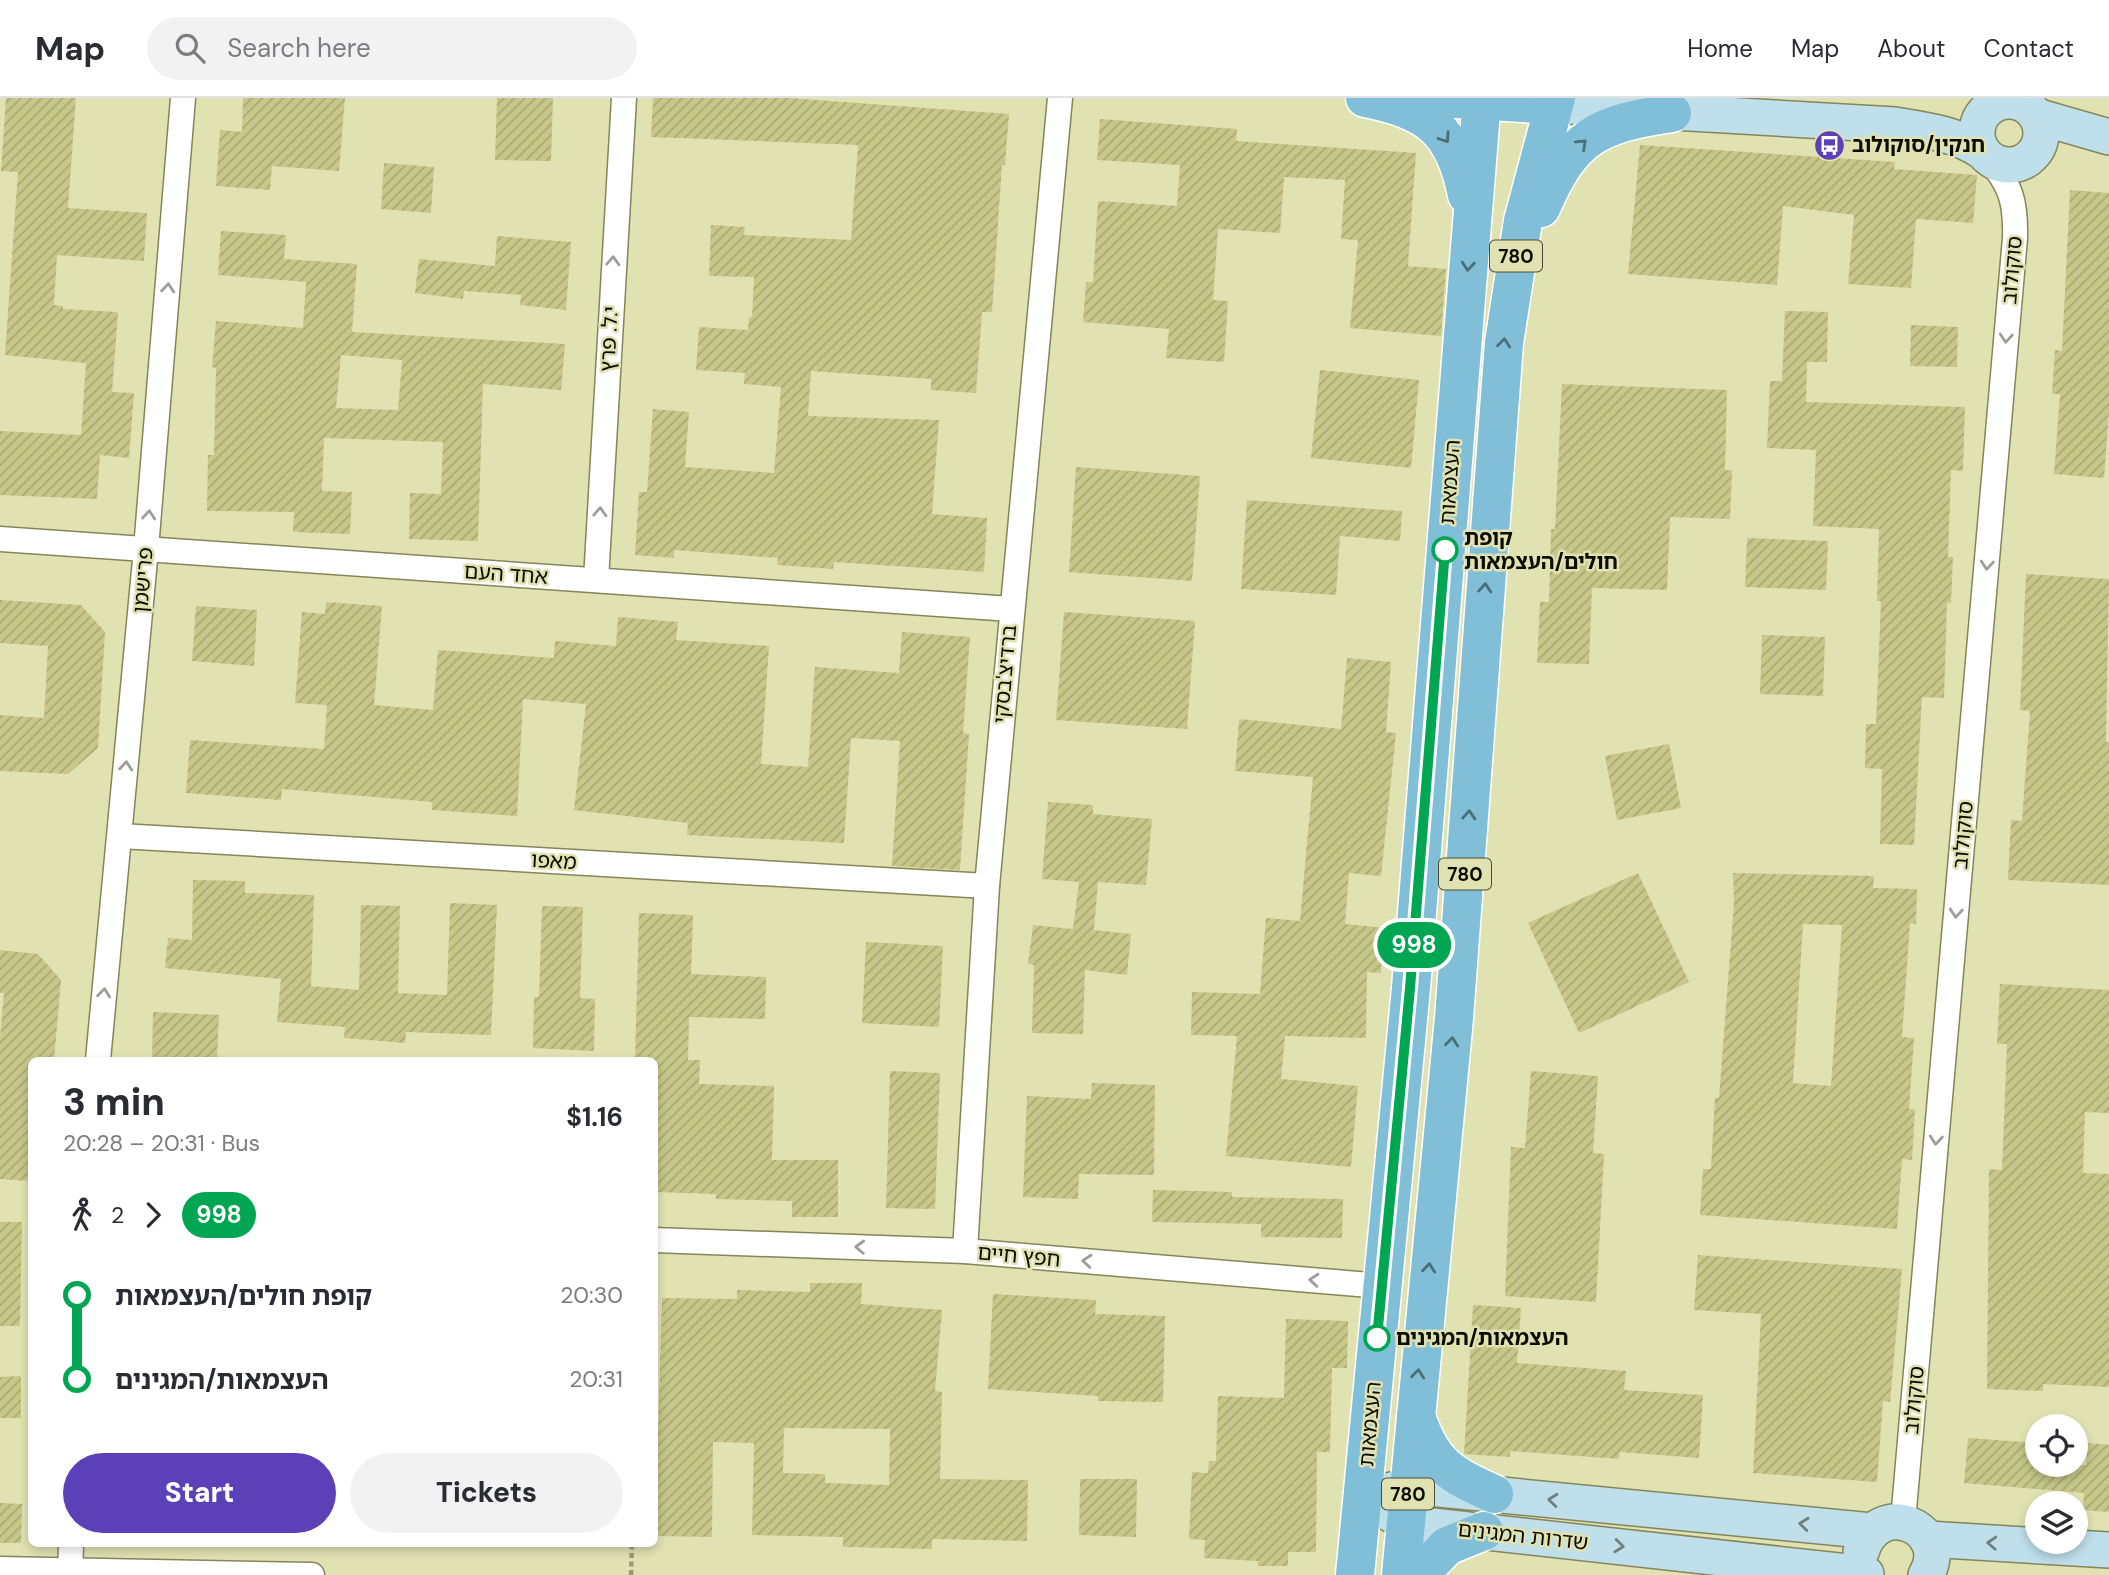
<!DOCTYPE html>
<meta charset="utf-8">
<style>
:root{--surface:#fff;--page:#f2f2f3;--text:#2b2b33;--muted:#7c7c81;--line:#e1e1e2;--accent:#5c40b8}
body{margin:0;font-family:"DM Sans","Noto Sans Hebrew",sans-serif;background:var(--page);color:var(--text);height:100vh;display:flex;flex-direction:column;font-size:26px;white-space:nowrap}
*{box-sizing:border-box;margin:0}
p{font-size:23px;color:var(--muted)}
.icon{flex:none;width:38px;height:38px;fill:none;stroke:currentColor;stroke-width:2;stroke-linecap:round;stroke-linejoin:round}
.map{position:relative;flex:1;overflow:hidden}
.sheet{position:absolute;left:28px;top:959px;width:630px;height:490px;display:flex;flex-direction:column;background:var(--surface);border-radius:10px;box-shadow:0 4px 10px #0003}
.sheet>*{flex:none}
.badge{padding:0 14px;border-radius:23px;font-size:24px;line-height:46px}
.buttons{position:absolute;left:2025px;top:1316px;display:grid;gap:14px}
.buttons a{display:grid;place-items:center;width:63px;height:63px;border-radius:50%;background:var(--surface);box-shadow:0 4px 10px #0003;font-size:35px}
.map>.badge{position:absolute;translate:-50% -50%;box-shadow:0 0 0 4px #fff}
.legs{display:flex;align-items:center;gap:10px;height:77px;padding:0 35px;font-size:23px}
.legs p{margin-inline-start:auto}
.overview{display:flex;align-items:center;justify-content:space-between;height:119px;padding:0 35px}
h1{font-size:38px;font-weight:800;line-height:52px}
.primary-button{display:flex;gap:14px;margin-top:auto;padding:14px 35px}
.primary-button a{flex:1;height:80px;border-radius:42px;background:var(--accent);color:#fff;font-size:28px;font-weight:800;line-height:80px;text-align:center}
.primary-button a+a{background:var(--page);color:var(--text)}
ul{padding:0 35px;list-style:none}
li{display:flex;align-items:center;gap:24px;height:84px;font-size:26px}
li i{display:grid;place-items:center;width:10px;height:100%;margin:0 9px;background:currentColor}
li i::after{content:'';width:18px;height:18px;margin:-9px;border:5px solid;border-radius:50%;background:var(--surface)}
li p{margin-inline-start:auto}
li:first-child i{background:linear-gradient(#0000 50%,currentColor 0)}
li:last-child i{background:linear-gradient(currentColor 50%,#0000 0)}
header{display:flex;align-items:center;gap:42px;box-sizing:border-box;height:98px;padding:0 35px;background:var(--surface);border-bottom:2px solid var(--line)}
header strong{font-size:33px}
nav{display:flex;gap:38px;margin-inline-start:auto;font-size:24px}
.search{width:490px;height:63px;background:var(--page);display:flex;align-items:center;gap:18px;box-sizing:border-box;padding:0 24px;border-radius:38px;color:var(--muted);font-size:26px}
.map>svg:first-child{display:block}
.building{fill:url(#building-hatch);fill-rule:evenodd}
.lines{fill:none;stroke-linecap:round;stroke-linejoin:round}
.street-casing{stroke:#858559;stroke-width:27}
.secondary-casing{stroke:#858559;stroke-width:38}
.primary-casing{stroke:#fff;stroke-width:41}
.path{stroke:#9b9b77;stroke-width:4.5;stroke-dasharray:5 3.5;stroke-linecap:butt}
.street{stroke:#fff;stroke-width:24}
.secondary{stroke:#bfdfeb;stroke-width:35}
.primary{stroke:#80bfd7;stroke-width:38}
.oneway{stroke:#4c6e76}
.oneway2{stroke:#9e9e99}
.oneway3{stroke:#6f8081}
.line-1-casing{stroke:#fff;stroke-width:16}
.line-1{stroke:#00a651;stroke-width:10}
.stop-1-dot{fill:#fff;stroke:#00a651;stroke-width:3.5}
.labels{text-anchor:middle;stroke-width:5;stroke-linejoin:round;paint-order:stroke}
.shield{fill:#e1e2b2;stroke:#4d4c35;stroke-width:2}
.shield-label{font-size:19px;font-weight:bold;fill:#0d0c00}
.poi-label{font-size:21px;font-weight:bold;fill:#0d0c00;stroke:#e1e2b2;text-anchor:start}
.street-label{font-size:21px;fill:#0d0c00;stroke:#e1e2b2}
.stop-label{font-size:21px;font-weight:bold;fill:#0d0c00;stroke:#e1e2b2;text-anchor:start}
</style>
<header>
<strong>Map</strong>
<div class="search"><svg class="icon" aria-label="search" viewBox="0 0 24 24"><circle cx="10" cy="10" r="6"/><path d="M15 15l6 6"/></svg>Search here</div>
<nav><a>Home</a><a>Map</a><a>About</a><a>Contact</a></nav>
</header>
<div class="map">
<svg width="2109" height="1477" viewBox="0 0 2109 1477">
<defs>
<pattern id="building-hatch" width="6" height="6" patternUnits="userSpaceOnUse" patternTransform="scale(1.75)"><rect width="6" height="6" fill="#c6c788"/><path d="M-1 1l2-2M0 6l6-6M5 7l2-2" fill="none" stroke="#a9aa74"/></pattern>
</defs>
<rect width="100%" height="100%" fill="#e1e2b2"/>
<!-- building -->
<g class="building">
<polygon points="6,0 76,0 68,110 147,115 144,163 57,157 54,207 63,208 63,211 118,214 112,294 134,295 129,360 100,357 97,401 0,397 0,333 81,337 86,265 5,257 18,74 1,73"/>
<polygon points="243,0 345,0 339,73 272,68 270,92 216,88 220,32 242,34"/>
<polygon points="497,0 553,0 551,63 495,62"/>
<polygon points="653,0 788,0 1009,16 1005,67 1002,67 992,214 982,214 976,295 931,292 931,281 811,273 808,318 939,322 932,416 987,420 984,474 834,464 833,471 777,467 778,460 674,452 674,460 635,457 639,394 647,394 653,311 689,314 685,369 774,375 781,289 744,286 745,275 696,272 699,229 748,232 749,219 752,219 754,179 709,178 711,127 745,129 744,137 851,142 858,47 651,39"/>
<polygon points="1100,21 1237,31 1236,43 1416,55 1408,168 1446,171 1441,238 1350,230 1358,142 1341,141 1345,82 1284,79 1280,135 1218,131 1213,202 1228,203 1224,264 1166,260 1169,231 1083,224 1086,184 1093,184 1098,103 1177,108 1180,67 1097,62"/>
<polygon points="1640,47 1895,64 1894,71 1977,77 1973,125 1916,121 1911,190 1848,186 1854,117 1783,108 1777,187 1628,176"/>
<polygon points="384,65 434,69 431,115 381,111"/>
<polygon points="2070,92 2109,95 2109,314 2104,380 2054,376 2060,296 2052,296 2055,252 2062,253"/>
<path d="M221,133L286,137L284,161L357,166L352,234L565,246L561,292L483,286L478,443L409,441L410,395L441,396L443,344L324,340L322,393L352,394L350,436L293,434L294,414L207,413L208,357H214L216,270L212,269L216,223L303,230L306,184L218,177ZM341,257L402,262L398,312L336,310Z"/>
<polygon points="497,138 571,144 566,212 520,207 521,197 464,193 463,201 415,195 419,161 495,168"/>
<polygon points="1785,213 1828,214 1827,264 1807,264 1806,304 1965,309 1963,373 1951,372 1948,459 1953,459 1951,505 1947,505 1944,600 1922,599 1914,747 1880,746 1882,671 1865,670 1866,626 1876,626 1881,503 1877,503 1879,431 1813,428 1816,352 1767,350 1770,283 1782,283"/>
<polygon points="1911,227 1958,229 1957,269 1910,268"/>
<polygon points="1320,272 1419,282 1411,370 1311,360"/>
<polygon points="1562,286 1727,292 1725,372 1732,372 1730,421 1670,419 1667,492 1592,490 1589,566 1537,565 1540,504 1549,504 1551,431 1555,431"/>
<polygon points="1076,369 1200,378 1192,483 1069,474"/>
<polygon points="1247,402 1402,413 1400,443 1340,438 1336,497 1241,491"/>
<polygon points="1747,440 1828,443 1826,492 1745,489"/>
<polygon points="2026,476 2109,481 2106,644 2109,644 2109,787 2008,782 2011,722 2022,723 2030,613 2020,612"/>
<polygon points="0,502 81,507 105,534 98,650 68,676 0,673 0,617 44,620 48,548 0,545"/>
<polygon points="326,504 382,508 374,607 433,612 438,552 554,560 555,543 616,548 618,519 678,524 676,542 769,548 761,666 808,669 815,569 899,575 902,534 970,539 963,635 969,636 960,772 892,768 900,643 851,640 844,745 687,737 688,725 574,712 586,606 523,601 517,718 432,712 432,704 282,691 281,702 186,695 190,642 324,651 327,607 295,605 302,514 325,516"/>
<polygon points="196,508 257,512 254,568 192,563"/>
<polygon points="1064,514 1195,523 1187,631 1056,622"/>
<polygon points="1762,537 1825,539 1823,598 1760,596"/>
<polygon points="1347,560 1391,564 1386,634 1396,635 1381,778 1349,775 1345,826 1385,830 1381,875 1367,874 1366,940 1285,938 1281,981 1358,988 1351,1069 1226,1058 1237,938 1191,937 1192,894 1260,896 1266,820 1300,823 1313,679 1235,673 1239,621 1341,631"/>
<polygon points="1669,646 1681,710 1617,722 1605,658"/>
<polygon points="1048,704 1093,707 1093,716 1152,721 1146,787 1098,784 1094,832 1131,836 1127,877 1085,872 1083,936 1032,935 1034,867 1028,866 1033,827 1073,831 1079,784 1042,781"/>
<polygon points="1638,775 1689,884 1579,935 1528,825"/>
<path d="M1733,775L1874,778L1873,790L1917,791L1916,826L1910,825L1902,939L1914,940L1909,1011H1915L1912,1062L1902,1061L1897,1131L1700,1117L1703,1071H1711L1715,1000H1719L1734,805ZM1803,826L1842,827L1831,988L1793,985Z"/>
<polygon points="193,782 245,783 245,795 314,797 311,888 359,892 361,807 400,808 398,895 447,897 450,805 497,807 491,937 406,934 405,945 344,940 345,929 277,924 281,881 165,870 168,840 192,842"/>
<polygon points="542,808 583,809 580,900 595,901 594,953 533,950 534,899 539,899"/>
<polygon points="639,815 693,817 691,876 766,879 765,921 689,919 688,962 700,962 699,986 774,988 772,1062 838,1062 838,1119 792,1119 792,1103 716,1101 716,1096 654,1094 654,962 635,962"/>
<polygon points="866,844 943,848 939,929 862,925"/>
<polygon points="0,852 38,856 61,882 54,962 32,962 29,1083 0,1081 0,941 4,895 0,895"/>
<polygon points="2000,886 2109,892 2109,1015 2085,1014 2083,1075 2109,1076 2109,1289 2043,1286 2043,1293 1987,1291 1989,1071 2002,1072 2007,946 1997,946"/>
<polygon points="153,914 219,917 217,962 152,962"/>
<polygon points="890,973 940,975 935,1111 886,1110"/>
<polygon points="1531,973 1598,978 1593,1055 1604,1056 1596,1204 1505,1198 1511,1049 1525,1050"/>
<polygon points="1092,985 1155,987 1154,1077 1079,1076 1078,1101 1023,1099 1027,998 1091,1001"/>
<polygon points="1153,1092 1232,1094 1232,1099 1343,1101 1342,1140 1261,1139 1261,1126 1152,1124"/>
<polygon points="0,1124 22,1124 20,1228 0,1228"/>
<polygon points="1698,1157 1902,1171 1890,1304 1883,1303 1877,1384 1753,1375 1761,1216 1694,1212"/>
<path d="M810,1185H862L861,1206L942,1212L935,1293L942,1294L940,1381L1028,1382L1027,1443L932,1441V1451L843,1449V1439L752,1437L754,1345L713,1344L712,1439L655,1438L662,1200L737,1201V1192L810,1194ZM784,1330L890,1331L889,1387L825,1385V1376L783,1375Z"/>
<polygon points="993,1196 1096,1202 1095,1216 1165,1218 1163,1304 1098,1303 1098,1298 988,1291"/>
<polygon points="1473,1207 1521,1210 1517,1265 1626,1273 1624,1292 1703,1297 1699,1360 1620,1354 1619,1361 1510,1353 1510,1359 1464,1356"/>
<polygon points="1286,1221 1348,1223 1347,1270 1332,1270 1330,1354 1317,1354 1316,1454 1288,1454 1288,1468 1258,1468 1258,1463 1204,1460 1205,1442 1189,1441 1192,1374 1208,1375 1209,1363 1216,1363 1218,1298 1284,1300"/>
<polygon points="21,1278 21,1320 0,1320 0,1279"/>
<polygon points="1968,1340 2037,1345 2037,1367 2086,1367 2088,1345 2109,1347 2109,1414 2083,1412 2084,1395 1964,1385"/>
<polygon points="1080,1381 1137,1381 1136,1439 1079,1437"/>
<polygon points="0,1405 22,1406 21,1445 0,1445"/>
</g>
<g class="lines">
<defs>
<g id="street">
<polyline points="1998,5 2002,0"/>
<polyline points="0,441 1011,511"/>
<polyline points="596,482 624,0"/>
<polyline points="120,738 987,788"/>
<polyline points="98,962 146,451 183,0"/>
<polyline points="654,1142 965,1153 1382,1188"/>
<polyline points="965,1153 987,788 1060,0"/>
<path d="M1903,1423L2015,140C2016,103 2011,87 1986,58"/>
<polyline points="0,1471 312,1477"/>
<polyline points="70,1477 71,1446"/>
</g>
<g id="secondary">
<circle cx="2009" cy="35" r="32"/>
<path d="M1553,7L1895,27C1926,32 1957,36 1983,54"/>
<polyline points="2036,18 2109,39"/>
<polyline points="1384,1394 1408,1388 1872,1433"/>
<polyline points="1363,1399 1405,1425 1866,1476"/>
<polyline points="1927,1441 2109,1452"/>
<path d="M1861,1454C1879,1396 1953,1432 1926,1477"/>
</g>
<g id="primary">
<path d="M1365,0C1429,13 1454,31 1467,97"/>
<polyline points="1440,0 1553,7"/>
<path d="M1541,110C1572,38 1597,26 1672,15"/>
<path d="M1416,1318C1432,1366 1449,1376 1494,1396"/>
<polyline points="1355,1477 1411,890 1482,0"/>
<polyline points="1401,1477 1454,920 1504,245 1523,123 1556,0"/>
<polyline points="1419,1477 1447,1448 1484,1433"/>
</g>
</defs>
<!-- street casing -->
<use href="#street" class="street-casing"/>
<!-- secondary casing -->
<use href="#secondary" class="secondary-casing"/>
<!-- primary casing -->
<use href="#primary" class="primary-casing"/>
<!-- path -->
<polyline class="path" points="631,1477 632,1446"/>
<!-- street -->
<use href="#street" class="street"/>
<!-- secondary -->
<use href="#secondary" class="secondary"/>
<!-- primary -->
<use href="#primary" class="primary"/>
</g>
<!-- one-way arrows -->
<defs><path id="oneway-chevron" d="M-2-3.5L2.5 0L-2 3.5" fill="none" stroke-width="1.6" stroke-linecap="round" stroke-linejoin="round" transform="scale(1.75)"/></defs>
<g class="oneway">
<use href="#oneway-chevron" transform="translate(1445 40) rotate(56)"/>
<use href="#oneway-chevron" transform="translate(1582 46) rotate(-43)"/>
<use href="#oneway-chevron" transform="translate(1468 168) rotate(95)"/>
<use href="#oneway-chevron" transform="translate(1504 245) rotate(-84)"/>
<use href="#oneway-chevron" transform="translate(1485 490) rotate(-86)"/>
<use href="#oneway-chevron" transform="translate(1469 717) rotate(-86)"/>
<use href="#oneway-chevron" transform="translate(1452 944) rotate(-84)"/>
<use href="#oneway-chevron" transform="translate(1429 1170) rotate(-84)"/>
<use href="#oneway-chevron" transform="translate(1418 1276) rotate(-84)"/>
</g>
<g class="oneway2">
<use href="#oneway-chevron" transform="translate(613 163) rotate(-87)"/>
<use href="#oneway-chevron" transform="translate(168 190) rotate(-85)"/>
<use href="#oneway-chevron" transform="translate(2006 240) rotate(95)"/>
<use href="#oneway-chevron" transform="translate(600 414) rotate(-87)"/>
<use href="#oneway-chevron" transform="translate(149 417) rotate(-85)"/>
<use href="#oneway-chevron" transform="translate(1987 467) rotate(95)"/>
<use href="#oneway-chevron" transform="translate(126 668) rotate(-85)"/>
<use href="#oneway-chevron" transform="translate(1956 815) rotate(95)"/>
<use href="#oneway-chevron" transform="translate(104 895) rotate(-84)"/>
<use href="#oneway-chevron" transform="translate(1936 1042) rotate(95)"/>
<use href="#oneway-chevron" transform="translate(860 1149) rotate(-178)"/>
<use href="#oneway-chevron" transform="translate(1087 1163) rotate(-175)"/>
<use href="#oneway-chevron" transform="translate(1314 1182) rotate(-175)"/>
</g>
<g class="oneway3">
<use href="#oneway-chevron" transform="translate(1553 1402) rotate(-174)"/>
<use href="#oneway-chevron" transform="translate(1804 1426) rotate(-174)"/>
<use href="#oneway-chevron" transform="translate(1992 1445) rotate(-177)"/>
<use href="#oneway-chevron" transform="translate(1619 1448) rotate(6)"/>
</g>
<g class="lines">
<defs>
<polyline id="line-1" points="1377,1240 1410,890 1445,452"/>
</defs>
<!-- line-1 casing -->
<use href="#line-1" class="line-1-casing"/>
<!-- line-1 -->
<use href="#line-1" class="line-1"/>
</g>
<!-- icons -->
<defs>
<symbol id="bus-disc" viewBox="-11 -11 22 22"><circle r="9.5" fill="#5c40b8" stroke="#e1e2b2"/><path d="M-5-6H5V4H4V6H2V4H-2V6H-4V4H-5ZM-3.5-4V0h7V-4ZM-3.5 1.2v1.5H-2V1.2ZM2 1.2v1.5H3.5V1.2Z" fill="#fff"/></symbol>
</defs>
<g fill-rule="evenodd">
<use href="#bus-disc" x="1812" y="30" width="35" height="35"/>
</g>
<!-- markers -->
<g class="stop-1-dot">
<circle cx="1445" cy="452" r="12"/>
<circle cx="1377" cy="1240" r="12"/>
</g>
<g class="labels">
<!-- shield labels -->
<g class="shield">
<rect x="1490" y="142.5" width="52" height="31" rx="5"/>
<rect x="1439" y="760.5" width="52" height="31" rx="5"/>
<rect x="1382" y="1380.5" width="52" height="31" rx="5"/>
</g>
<g class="shield-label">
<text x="1516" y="165">780</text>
<text x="1465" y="783">780</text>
<text x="1408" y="1403">780</text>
</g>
<!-- poi labels -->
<g class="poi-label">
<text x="1852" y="54">חנקין/סוקולוב</text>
</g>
<!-- street labels -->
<g class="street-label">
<text transform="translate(2012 172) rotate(-85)" y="7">סוקולוב</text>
<text transform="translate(609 241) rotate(-87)" y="7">י.ל. פרץ</text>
<text transform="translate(1450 384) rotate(-86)" y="7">העצמאות</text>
<text transform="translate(506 476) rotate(4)" y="7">אחד העם</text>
<text transform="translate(143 482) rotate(-85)" y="7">פרישמן</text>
<text transform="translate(1005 576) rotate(-85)" y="7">ברדיצ'בסקי</text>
<text transform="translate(1963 737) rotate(-85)" y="7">סוקולוב</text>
<text transform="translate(554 763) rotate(3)" y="7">מאפו</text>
<text transform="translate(1019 1158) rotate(5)" y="7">חפץ חיים</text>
<text transform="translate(1914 1302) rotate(-85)" y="7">סוקולוב</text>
<text transform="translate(1370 1326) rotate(-85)" y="7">העצמאות</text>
<text transform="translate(1523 1438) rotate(6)" y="7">שדרות המגינים</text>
</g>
<!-- stop labels -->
<g class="stop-label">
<text x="1464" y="447">קופת<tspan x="1464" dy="24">חולים/העצמאות</tspan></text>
<text x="1396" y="1247">העצמאות/המגינים</text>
</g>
</g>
</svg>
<div class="buttons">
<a><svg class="icon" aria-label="locate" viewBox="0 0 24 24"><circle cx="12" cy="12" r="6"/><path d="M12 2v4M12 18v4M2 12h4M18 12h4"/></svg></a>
<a><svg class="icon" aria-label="layers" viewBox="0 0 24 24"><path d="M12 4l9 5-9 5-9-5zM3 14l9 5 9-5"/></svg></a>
</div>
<b class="badge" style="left:1414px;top:847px;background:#00a651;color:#fff">998</b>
<section class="sheet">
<div class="overview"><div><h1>3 min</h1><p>20:28 – 20:31 · Bus</p></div><b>$1.16</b></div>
<div class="legs"><svg class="icon" aria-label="walk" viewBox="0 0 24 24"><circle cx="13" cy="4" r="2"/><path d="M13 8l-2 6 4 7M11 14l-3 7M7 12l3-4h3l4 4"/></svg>2<svg class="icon" aria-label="forward" viewBox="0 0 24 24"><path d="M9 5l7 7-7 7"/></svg><b class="badge" style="background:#00a651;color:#fff">998</b></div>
<ul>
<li><i style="color:#00a651"></i><b>קופת חולים/העצמאות</b><p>20:30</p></li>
<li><i style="color:#00a651"></i><b>העצמאות/המגינים</b><p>20:31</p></li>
</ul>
<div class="primary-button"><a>Start</a><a>Tickets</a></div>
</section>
</div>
